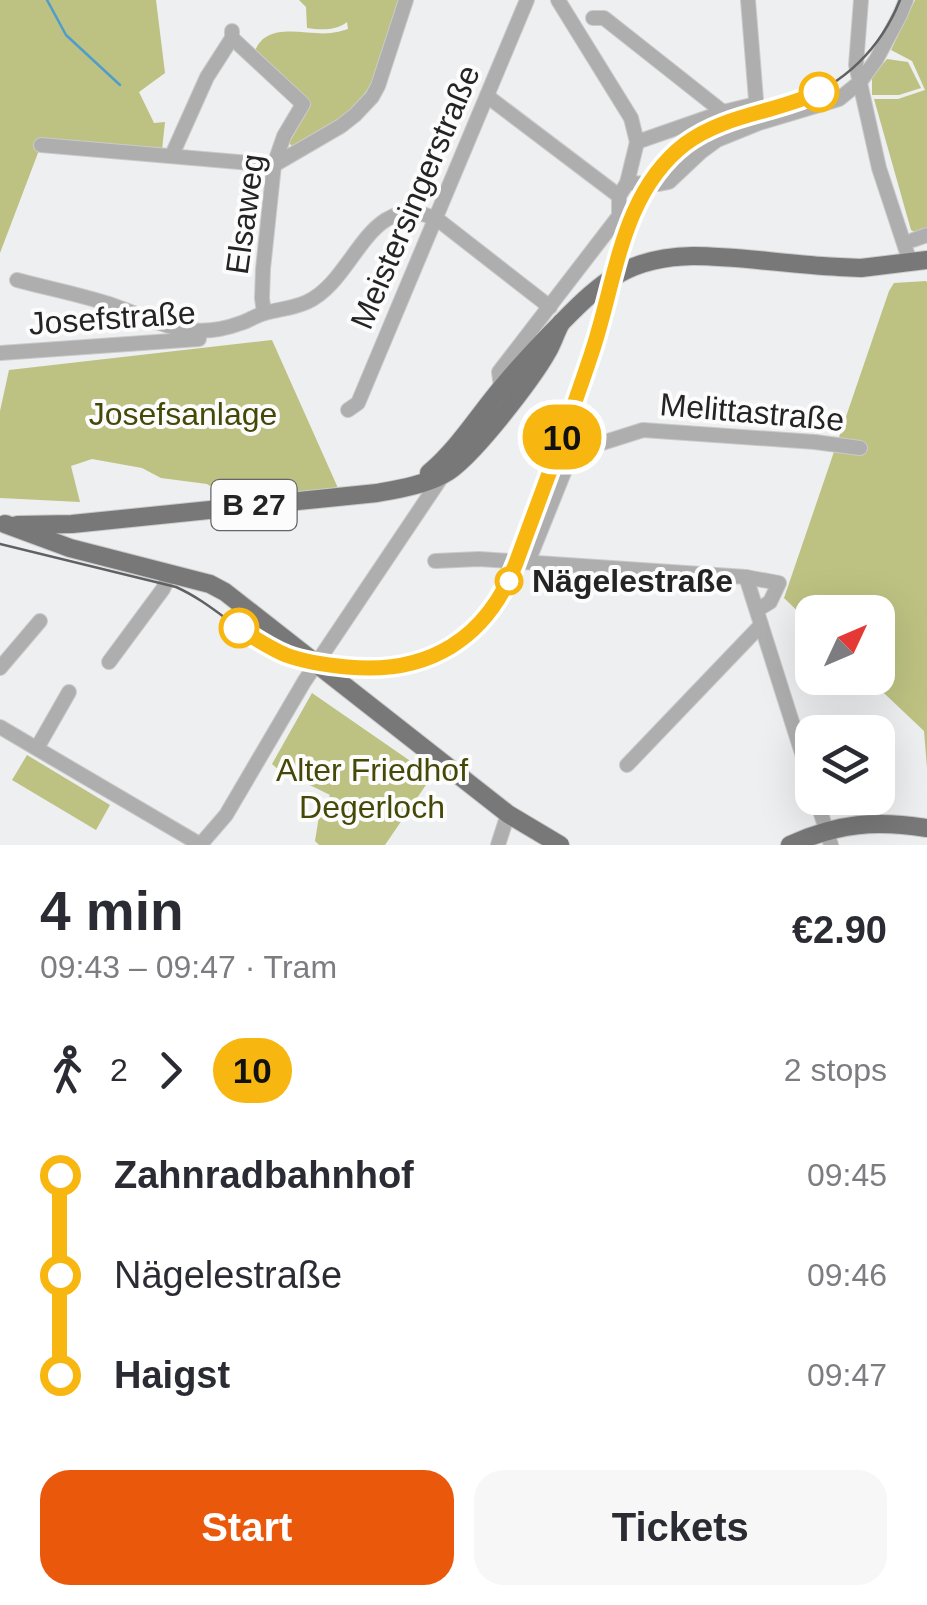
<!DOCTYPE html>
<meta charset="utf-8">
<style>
:root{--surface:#fff;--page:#f7f7f7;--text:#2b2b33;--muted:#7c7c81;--accent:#ea580c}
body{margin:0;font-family:Arial,sans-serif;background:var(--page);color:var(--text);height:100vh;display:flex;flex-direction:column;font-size:38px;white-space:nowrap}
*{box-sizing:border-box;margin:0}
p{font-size:32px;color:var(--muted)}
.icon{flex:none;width:55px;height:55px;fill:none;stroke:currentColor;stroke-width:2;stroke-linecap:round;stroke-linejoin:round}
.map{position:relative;height:845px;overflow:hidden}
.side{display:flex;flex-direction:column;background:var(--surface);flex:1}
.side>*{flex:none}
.badge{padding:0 20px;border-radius:32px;font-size:35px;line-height:65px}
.needle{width:65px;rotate:46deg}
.buttons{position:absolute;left:795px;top:595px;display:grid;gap:20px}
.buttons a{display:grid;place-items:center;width:100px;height:100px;border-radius:20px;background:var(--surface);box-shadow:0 10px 40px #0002;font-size:50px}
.map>.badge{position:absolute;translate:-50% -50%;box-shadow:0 0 0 5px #fff}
.legs{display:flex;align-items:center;gap:15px;height:110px;padding:0 40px;font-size:32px}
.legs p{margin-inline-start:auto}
.headline{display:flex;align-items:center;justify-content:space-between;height:170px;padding:0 40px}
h1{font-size:55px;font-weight:800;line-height:75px}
.cta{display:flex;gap:20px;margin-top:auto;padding:20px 40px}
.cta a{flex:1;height:115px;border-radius:30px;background:var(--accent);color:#fff;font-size:40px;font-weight:800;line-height:115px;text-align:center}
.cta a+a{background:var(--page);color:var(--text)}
ul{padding:0 40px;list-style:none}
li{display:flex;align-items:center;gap:35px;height:100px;font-size:38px}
li i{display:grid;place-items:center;width:15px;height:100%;margin:0 12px;background:currentColor}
li i::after{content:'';width:25px;height:25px;margin:-12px;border:8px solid;border-radius:50%;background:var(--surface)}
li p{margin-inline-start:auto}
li:first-child i{background:linear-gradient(#0000 50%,currentColor 0)}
li:last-child i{background:linear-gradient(currentColor 50%,#0000 0)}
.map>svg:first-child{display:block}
.green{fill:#bdc282}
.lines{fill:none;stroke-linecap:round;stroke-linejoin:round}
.stream{stroke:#4e9dcc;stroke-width:2.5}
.minor-casing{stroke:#cacacb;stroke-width:16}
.major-casing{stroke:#cacacb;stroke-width:20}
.minor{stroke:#aeaeae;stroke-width:14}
.major{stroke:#797878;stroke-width:18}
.tram{stroke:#606162;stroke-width:2.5}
.line-1-casing{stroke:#fff;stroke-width:22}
.line-1{stroke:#f8b710;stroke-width:15}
.stop-1-dot{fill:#fff;stroke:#f8b710;stroke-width:5}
.labels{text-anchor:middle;stroke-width:8;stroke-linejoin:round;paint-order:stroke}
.shield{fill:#fcfcfd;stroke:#656566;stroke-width:2.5}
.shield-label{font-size:30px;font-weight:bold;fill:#242425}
.street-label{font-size:32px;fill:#242425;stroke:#fcfcfd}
.park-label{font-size:32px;fill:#464807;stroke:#fcfcfd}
.stop-label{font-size:32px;font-weight:bold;fill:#242425;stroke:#fcfcfd;text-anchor:start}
</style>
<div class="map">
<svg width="927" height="845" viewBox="0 0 927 845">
<rect width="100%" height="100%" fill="#eeeff0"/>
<!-- green -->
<g class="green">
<polygon points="0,0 156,0 165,73 139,92 154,123 165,122 162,150 41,145 0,253"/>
<path d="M299,0H401C386,43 379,90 341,119C326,130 308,137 292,146L289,143L311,105L255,51C267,20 306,36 331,33C337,32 342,31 348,29L347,22C336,31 320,30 307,28L306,7Z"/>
<polygon points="915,0 927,0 927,232 922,236 911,230 874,99 898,99 925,90 912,61 891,50"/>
<polygon points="887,59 908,62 921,88 899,95 872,95 872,77"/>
<polygon points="926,281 927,282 927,768 924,731 868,678 878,678 878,612 812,612 812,625 784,598 889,291 894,283"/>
<polygon points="272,340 342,497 223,494 207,484 161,478 142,468 92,459 71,466 80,502 0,498 0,411 9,370"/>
<polygon points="312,693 432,776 385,845 319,845 315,841 319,816 330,795 279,770 272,764"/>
<polygon points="27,755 110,805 96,830 12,780"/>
</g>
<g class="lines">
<!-- stream -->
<polyline class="stream" points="47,0 66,35 120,85"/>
<defs>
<g id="minor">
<polyline points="558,0 631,118 637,142"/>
<polyline points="748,0 757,112"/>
<polyline points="861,0 856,65 879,168 910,262"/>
<polyline points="593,18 604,18 723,112"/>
<polyline points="232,38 303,104 284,136 274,165 263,269 262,298 264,313"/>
<polyline points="487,96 619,196"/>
<polyline points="637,142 723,112 756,104"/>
<polyline points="41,145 274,165 341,126 355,115 372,97 378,86 406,0"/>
<polyline points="172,155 207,77 232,38 232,31"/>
<polyline points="627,183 659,184 669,182 702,151 717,140 759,123 839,99 860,82 876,60 900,15 906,0"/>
<polyline points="913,240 927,235"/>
<path d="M17,280C50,289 83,295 115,306C138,314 163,327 188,330C205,332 225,329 241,323C248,321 255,316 262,314C277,309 292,309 307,302C357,279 367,188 437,219L550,307"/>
<polyline points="0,353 199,339"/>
<polyline points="501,387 499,372 619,216 619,196 627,183 637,142"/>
<polyline points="348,410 358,403 527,0"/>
<polyline points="435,561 479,559 746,577 779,583 770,602 757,610"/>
<polyline points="528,562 569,460 583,449 643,430 815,442 860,448"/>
<polyline points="746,577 812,785"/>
<polyline points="109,662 163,589 170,573"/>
<polyline points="0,668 40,621"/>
<polyline points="0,727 201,845"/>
<polyline points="37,748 69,692"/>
<polyline points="627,765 761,625"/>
<polyline points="816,798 831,845"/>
<polyline points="200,845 226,815 304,682 443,475"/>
<polyline points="498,845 508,814"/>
</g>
<g id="major">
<path d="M429,473C459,448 479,414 504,385C522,363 541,343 561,323C603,280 630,257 693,256C741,256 790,265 839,267L861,268L927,260"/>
<polyline points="5,524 70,548 210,584 225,592 508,814 560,845"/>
<path d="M17,525L72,524L377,493C399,489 424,485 444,474C470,461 533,378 548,351C553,342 556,332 561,323"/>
<path d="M790,845C838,823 876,820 927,828"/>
</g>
</defs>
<!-- minor casing -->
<use href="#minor" class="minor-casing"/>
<!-- major casing -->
<use href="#major" class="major-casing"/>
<!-- minor -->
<use href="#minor" class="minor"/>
<!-- major -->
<use href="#major" class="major"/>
<!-- tram -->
<path class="tram" d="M0,544L176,587C212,603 238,632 273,649C294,659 316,664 339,666C420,674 479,649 513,572C542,497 571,421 595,344C613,287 619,221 656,174C696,123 738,121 794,102C844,85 881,48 900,0"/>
</g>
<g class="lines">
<defs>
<path id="line-1" d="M239,628C254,638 269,648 286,655C305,662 326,665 347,667C428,675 487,639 516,563C541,494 568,425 591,355C616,283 620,194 685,144C725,114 775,113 819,92"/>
</defs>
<!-- line-1 casing -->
<use href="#line-1" class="line-1-casing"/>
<!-- line-1 -->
<use href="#line-1" class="line-1"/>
</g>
<!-- markers -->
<g class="stop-1-dot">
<circle cx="819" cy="92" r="18"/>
<circle cx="509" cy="581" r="12"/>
<circle cx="239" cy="628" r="18"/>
</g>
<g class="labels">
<!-- shield labels -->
<rect class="shield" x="211.5" y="480" width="85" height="50" rx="8"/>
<g class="shield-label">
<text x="254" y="515">B 27</text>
</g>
<!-- street labels -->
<g class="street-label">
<text transform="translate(415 197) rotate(-67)" y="11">Meistersingerstraße</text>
<text transform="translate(245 214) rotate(-82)" y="11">Elsaweg</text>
<text transform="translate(112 318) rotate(-4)" y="11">Josefstraße</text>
<text transform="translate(752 412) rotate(5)" y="11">Melittastraße</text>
</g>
<!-- park labels -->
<g class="park-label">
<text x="183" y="425">Josefsanlage</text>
<text x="372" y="781">Alter Friedhof<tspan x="372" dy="37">Degerloch</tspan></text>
</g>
<!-- stop labels -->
<g class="stop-label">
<text x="532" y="592">Nägelestraße</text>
</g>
</g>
</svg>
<div class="buttons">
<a><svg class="needle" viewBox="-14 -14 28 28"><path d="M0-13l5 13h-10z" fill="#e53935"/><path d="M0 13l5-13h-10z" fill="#7c7c81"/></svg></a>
<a><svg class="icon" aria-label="layers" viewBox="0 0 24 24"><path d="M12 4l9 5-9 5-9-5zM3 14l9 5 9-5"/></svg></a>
</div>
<b class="badge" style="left:562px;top:437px;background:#f8b710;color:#111">10</b>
</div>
<section class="side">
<div class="headline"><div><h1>4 min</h1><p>09:43 – 09:47 · Tram</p></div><b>€2.90</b></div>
<div class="legs"><svg class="icon" aria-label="walk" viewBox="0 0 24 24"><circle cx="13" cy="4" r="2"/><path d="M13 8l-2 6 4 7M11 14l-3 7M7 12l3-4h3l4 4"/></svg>2<svg class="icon" aria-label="forward" viewBox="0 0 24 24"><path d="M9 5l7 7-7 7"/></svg><b class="badge" style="background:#f8b710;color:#111">10</b><p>2 stops</p></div>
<ul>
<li><i style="color:#f8b710"></i><b>Zahnradbahnhof</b><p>09:45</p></li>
<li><i style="color:#f8b710"></i><span>Nägelestraße</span><p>09:46</p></li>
<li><i style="color:#f8b710"></i><b>Haigst</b><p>09:47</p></li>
</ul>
<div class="cta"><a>Start</a><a>Tickets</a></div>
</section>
